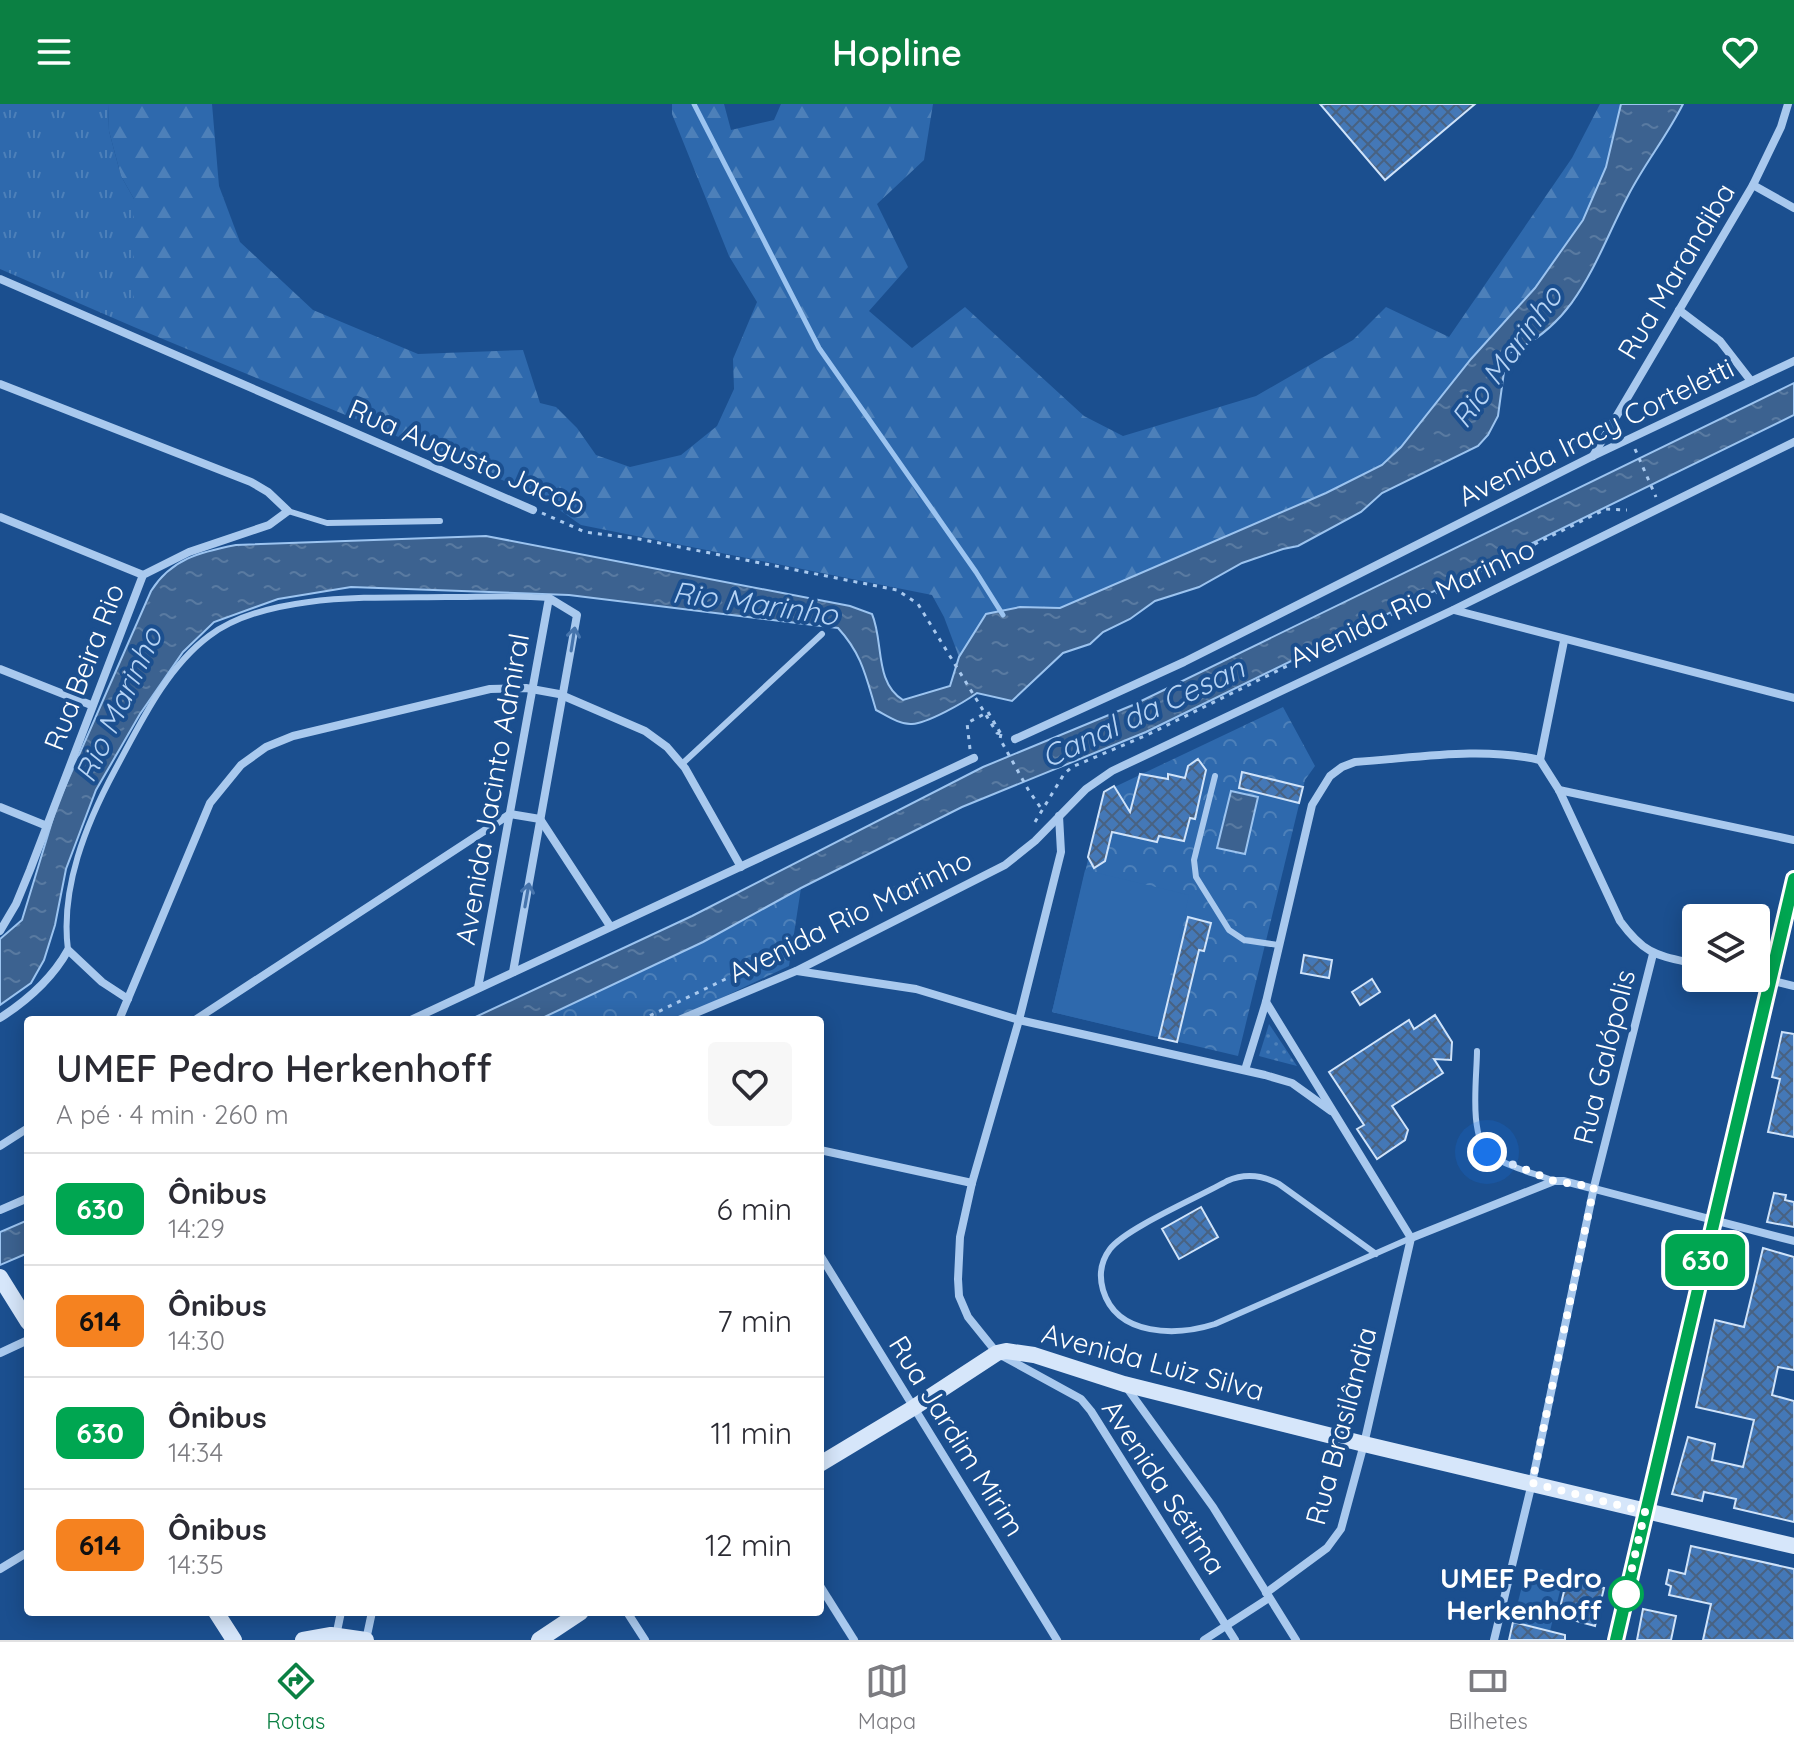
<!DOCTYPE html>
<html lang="pt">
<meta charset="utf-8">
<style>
:root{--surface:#fff;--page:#f7f7f7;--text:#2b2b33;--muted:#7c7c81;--line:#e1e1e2;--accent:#0b8043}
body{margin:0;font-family:Quicksand,sans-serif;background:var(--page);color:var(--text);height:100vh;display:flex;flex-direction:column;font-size:30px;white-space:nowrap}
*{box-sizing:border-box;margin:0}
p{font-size:26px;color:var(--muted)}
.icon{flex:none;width:44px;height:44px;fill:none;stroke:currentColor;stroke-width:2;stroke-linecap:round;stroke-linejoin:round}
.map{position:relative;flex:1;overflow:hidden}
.panel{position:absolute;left:24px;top:912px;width:800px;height:600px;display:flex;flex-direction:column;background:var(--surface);border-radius:8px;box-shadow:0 4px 20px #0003}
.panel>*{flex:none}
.badge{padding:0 16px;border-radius:12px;font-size:28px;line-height:52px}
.buttons{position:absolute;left:1682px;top:800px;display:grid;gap:16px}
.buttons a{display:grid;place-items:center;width:88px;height:88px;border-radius:8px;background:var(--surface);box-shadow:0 4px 20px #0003;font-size:40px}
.you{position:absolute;width:40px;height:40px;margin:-20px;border:6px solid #fff;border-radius:50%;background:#1a73e8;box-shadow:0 0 0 12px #1a73e833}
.map>.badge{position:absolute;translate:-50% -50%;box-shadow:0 0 0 4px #fff}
.round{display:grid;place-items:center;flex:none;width:84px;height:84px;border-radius:8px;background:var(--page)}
.head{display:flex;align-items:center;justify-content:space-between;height:136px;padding:0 32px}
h1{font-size:38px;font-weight:600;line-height:60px}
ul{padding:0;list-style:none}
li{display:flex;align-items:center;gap:24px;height:112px;padding:0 32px;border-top:2px solid var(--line)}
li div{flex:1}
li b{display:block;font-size:30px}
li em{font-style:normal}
li .badge{min-width:88px;font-weight:700;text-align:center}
header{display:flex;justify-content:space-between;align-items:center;height:104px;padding:0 32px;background:var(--accent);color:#fff;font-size:36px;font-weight:600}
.dock{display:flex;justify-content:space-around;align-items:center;height:112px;border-top:2px solid var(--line);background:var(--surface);font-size:22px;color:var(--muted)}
.dock a{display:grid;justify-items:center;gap:4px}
.dock .selected{color:var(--accent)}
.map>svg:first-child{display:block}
.grass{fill:url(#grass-tufts)}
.forest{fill:url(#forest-firs)}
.park{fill:url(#park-crowns)}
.garden{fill:url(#garden-dots)}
.pitch{fill:#2e69ad}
.water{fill:url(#water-ripples);stroke:#9cc4f0;stroke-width:2}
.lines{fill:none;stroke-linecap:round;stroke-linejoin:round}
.stream{stroke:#9cc4f0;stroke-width:5}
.canal{stroke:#3c6290;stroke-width:16}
.building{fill:url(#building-cross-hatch);stroke:#cfe3fa;stroke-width:2}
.path{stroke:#a9c9ee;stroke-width:3;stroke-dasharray:4 6;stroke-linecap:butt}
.lane{stroke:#a9c9ee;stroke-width:6}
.street{stroke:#a9c9ee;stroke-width:8}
.secondary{stroke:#d6e6fa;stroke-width:16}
.path-bridge{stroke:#a9c9ee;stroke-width:3;stroke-dasharray:4 6;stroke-linecap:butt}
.oneway{stroke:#4674ac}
.line-casing{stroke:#fff;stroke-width:18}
.line{stroke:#00a651;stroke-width:12}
.walk{stroke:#fff;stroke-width:8;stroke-dasharray:0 14.4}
.stop-dot{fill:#fff;stroke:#00a651;stroke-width:4}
.labels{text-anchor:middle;stroke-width:8;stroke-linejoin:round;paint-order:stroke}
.street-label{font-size:28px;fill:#fff;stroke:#1b4f8f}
.stop-label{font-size:28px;font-weight:bold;fill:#fff;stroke:#1b4f8f;text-anchor:end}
.water-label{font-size:30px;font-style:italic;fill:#b5d3f5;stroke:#1b4f8f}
</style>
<header><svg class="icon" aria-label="menu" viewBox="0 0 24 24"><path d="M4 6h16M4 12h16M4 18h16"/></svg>Hopline<svg class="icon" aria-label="heart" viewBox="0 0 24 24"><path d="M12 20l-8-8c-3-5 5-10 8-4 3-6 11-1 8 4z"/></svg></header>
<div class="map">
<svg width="1794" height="1536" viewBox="0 0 1794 1536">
<defs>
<pattern id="grass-tufts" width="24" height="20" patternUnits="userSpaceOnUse" patternTransform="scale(2)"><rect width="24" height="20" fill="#2e69ad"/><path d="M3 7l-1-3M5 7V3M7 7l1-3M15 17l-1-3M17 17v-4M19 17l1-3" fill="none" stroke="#4d80b9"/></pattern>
<pattern id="forest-firs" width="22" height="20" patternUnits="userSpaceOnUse" patternTransform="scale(2)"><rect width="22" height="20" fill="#2e69ad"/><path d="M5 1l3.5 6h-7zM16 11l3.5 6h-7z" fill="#4d80b9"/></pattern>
<pattern id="park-crowns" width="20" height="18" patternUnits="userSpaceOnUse" patternTransform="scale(2)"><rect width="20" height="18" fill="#2e69ad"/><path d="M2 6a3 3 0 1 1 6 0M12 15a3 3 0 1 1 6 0" fill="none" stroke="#4d80b9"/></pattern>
<pattern id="garden-dots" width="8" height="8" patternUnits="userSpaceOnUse" patternTransform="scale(2)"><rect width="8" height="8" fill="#2e69ad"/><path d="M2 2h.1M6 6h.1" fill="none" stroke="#4d80b9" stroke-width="1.8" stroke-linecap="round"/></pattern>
<pattern id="water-ripples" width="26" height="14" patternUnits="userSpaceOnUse" patternTransform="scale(2)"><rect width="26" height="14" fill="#3c6290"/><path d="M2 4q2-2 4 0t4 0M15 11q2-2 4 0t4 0" fill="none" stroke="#597aa1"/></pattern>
<pattern id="building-cross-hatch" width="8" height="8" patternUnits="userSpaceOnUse" patternTransform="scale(2)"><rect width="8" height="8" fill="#4478b7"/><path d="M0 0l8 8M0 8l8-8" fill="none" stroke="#486282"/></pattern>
</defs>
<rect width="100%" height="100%" fill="#1b4f8f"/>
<!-- grass -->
<polygon class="grass" points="0,0 108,0 109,27 121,72 134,95 134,223 0,165"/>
<!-- forest -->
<polygon class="forest" points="108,0 212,0 219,82 240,138 313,206 418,250 523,246 540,299 556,303 577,324 596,351 630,363 681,351 717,322 734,285 733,255 757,198 729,152 672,10 672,0 724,0 731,26 774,16 781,0 933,0 924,56 877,100 908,163 869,207 912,244 965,203 1084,312 1123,332 1256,292 1353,236 1386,203 1449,233 1572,54 1600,0 1621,0 1606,63 1583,115 1535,184 1471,255 1401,343 1382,361 1327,389 1060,504 1020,503 986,510 959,553 944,513 932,491 581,421 538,391 134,223 134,95 121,72 109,27"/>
<!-- park -->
<g class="park">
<polygon points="1283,603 1315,662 1305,676 1238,952 1052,908 1104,688"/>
<polygon points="801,784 789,862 675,916 538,916 703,838"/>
</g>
<!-- garden -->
<polygon class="garden" points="1269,920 1297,962 1259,952"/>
<!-- pitch -->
<g class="pitch">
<polygon points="1085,766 1189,791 1156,933 1052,908"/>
<polygon points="1527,1462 1564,1471 1550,1527 1513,1518"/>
</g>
<!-- water -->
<g class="water">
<path d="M1621,0H1683C1667,32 1645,59 1629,90C1596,152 1579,220 1509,249L1505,260L1498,312L1488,331L1478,342L1382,389L1361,408L1298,442L1283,445L1242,459L1199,483L1155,497L1130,515L1103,528L1090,540L1063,549L1012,597L977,589C963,599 928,619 912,620C900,621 886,611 876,606C866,573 862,550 838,524L569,491L351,483L278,495L214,518L183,548L140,610L96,686L66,765L55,821L44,856L31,879L0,901V835L22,816L57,701L151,487C171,455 200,448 236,441L486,432L850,502L872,510C884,538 874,578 903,596L950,582L959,553L986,510L1020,503L1060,504L1326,389L1382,361L1401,343L1471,255L1535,184L1583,116L1606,63Z"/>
<polygon points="1794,279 1794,311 1146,628 962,703 801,784 703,838 538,916 469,916 692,812 983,663 1133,601"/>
<polygon points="1231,687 1258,693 1245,750 1217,744"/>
<polygon points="28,1116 28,1149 0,1161 0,1128"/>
</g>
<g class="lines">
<!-- stream -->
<polyline class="stream" points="694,0 819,244 976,468 1003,511"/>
<!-- canal -->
<polyline class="canal" points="892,792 932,773"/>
</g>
<!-- building -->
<g class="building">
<polygon points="1320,0 1475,0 1385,76"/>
<polygon points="1198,655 1206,666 1195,715 1190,714 1184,737 1159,732 1157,738 1112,728 1105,757 1094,764 1088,753 1104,688 1114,682 1130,708 1140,670 1168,675 1168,670 1185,674 1188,662"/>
<polygon points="1242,668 1303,683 1299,699 1239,684"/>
<polygon points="1188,813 1211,819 1204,847 1199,846 1177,938 1159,934"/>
<polygon points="1304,851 1332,856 1329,874 1301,869"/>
<polygon points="1372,875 1380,888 1360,901 1352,888"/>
<polygon points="1435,911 1452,938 1451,956 1434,955 1443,969 1392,1002 1408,1026 1405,1036 1377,1055 1357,1025 1364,1021 1329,968 1409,916 1414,925"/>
<polygon points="1782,928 1794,930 1794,1033 1768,1028 1780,975 1772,973"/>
<polygon points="1774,1089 1786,1091 1785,1096 1794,1098 1794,1123 1767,1118"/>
<polygon points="1201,1103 1218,1133 1179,1155 1162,1125"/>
<polygon points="1763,1144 1794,1153 1794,1266 1778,1263 1772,1291 1794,1297 1794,1418 1734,1404 1736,1395 1704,1388 1702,1397 1672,1390 1688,1333 1715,1340 1712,1356 1743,1363 1754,1316 1696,1303 1715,1216 1744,1223"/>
<polygon points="1691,1442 1794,1465 1794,1536 1703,1536 1711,1500 1669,1491 1671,1482 1666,1480 1669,1466 1685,1470"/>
<polygon points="1567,1475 1604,1484 1595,1522 1558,1512"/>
<polygon points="1643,1505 1676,1512 1671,1536 1637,1536"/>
<polygon points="1513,1518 1565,1531 1565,1536 1509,1536"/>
</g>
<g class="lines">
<!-- path -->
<g class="path">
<polyline points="1635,345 1656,393"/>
<polyline points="542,409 585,428 639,435 897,486 918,500 997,629 1004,631"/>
<polyline points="1001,630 1000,635 1029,687 1043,707"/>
<polyline points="1035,718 1064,670 1072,663 1147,631 1606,405 1627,406"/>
<polyline points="641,916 771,853 776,864"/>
</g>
<!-- lane -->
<g class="lane">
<polyline points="288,407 327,419 440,417"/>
<polyline points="682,660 822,530"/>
<polyline points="1215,672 1194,756 1196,773 1229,826 1244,836 1278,841"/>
<path d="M68,846C60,784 86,720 115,666C140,620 166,564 209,532C267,488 376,494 446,493C481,493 514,491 549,494"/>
<path d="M1477,947C1477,973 1468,1034 1490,1050C1507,1063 1534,1069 1554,1077"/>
<path d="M1376,1150L1279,1080C1262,1071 1245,1069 1227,1077C1201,1092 1126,1124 1110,1145C1101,1157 1099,1172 1103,1186C1117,1233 1177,1232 1215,1220L1411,1134"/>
</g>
<!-- street -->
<g class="street">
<polyline points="1753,81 1794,104"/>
<polyline points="0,175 533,406"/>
<polyline points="1679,206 1720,237 1751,277"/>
<polyline points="0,280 251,378 268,388 288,407 269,421 189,448 143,471 30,766 16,800 0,827"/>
<polyline points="1593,352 1753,81 1781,23 1788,0"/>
<polyline points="0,413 143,471"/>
<polyline points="1454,506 1794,594"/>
<polyline points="0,565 91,601"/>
<polyline points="1015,635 1184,558 1593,352 1794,257"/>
<polyline points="1540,656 1564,537"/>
<polyline points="1559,686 1794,736"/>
<polyline points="0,703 47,722"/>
<polyline points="1059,712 1061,748 1019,916 972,1079 960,1133 958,1175 959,1192 968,1213 997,1249 1081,1295 1091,1307 1235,1536"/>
<polyline points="797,867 916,885 1019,916 1265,971 1292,979 1331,1007"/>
<polyline points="1756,873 1794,882"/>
<polyline points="478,884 549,494 577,511 513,868"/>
<polyline points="1266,898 1411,1134"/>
<path d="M0,914C28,896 52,875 68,846L102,878L128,895"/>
<polyline points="119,916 210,699 241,661 266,643 293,632 490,585 526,584 559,590 645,627 667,643 685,664 741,763"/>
<polyline points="195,916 510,710 540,715 610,822"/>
<polyline points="411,916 974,654"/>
<polyline points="679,916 796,867 1005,761 1035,737 1086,685 1112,667 1453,506 1794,338"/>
<path d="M1245,966L1266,898L1312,701L1330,672L1342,663L1355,658C1416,654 1480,642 1540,656L1559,686L1620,817C1645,851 1656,851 1696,860"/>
<polyline points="0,1042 28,1024"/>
<polyline points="820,1046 972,1079"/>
<polyline points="0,1106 28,1094"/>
<polyline points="1411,1134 1554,1077 1564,1077 1794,1137"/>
<polyline points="820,1151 1057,1536"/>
<polyline points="0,1249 28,1236"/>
<polyline points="1127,1284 1213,1403 1296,1536"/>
<polyline points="0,1465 28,1448"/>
<polyline points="820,1482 854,1536"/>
<polyline points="1266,1489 1327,1444 1341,1425 1364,1340 1411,1134"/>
<polyline points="627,1508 645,1536"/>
<polyline points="336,1532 341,1508"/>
<polyline points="366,1536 372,1508"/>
<polyline points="1204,1536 1269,1494"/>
<polyline points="1494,1536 1532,1379 1594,1083 1653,850"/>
</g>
<!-- secondary -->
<g class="secondary">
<polyline points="0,1173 28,1218"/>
<polyline points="820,1360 913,1304 997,1249 1006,1247 1034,1251 1124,1280 1364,1340 1794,1442"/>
<polyline points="216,1508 234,1536"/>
<polyline points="303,1536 331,1531 366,1536"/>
<polyline points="539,1536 581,1508"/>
<polyline points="1616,1536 1794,775"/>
</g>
<!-- path-bridge -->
<polyline class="path-bridge" points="970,645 967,619 988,608 1001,630"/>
</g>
<!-- one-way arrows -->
<defs><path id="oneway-shaft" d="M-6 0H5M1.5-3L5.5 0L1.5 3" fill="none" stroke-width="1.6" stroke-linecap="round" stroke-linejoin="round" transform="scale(2)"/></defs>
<g class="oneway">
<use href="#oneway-shaft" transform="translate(573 535) rotate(-81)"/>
<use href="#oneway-shaft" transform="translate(527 791) rotate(-80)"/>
</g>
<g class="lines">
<defs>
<polyline id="line" points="1616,1536 1794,775"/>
</defs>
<!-- line casing -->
<use href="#line" class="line-casing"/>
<!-- line -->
<use href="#line" class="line"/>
<!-- walk -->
<polyline class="walk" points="1487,1048 1494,1053 1554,1077 1594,1083 1532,1379 1645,1408 1626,1490"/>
</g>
<!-- markers -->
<circle class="stop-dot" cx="1626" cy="1490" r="16"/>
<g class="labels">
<!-- street labels -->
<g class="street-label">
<text transform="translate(1676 167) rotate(-59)" y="10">Rua Marandiba</text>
<text transform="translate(1596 328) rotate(-26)" y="10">Avenida Iracy Corteletti</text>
<text transform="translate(467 353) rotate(23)" y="10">Rua Augusto Jacob</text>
<text transform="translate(1412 499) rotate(-25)" y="10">Avenida Rio Marinho</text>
<text transform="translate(84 563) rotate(-69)" y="10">Rua Beira Rio</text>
<text transform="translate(492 685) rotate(-80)" y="10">Avenida Jacinto Admiral</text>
<text transform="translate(850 812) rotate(-26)" y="10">Avenida Rio Marinho</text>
<text transform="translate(1604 953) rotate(-76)" y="10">Rua Galópolis</text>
<text transform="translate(1153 1258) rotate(15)" y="10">Avenida Luiz Silva</text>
<text transform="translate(1341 1322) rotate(-75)" y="10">Rua Brasilândia</text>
<text transform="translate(957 1332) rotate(58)" y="10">Rua Jardim Mirim</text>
<text transform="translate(1164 1383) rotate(57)" y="10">Avenida Sétima</text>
</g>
<!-- stop labels -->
<g class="stop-label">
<text x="1602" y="1484">UMEF Pedro<tspan x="1602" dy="32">Herkenhoff</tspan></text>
</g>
<!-- water labels -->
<g class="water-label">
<text transform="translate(1507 253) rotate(-54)" y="10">Rio Marinho</text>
<text transform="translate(755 500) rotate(8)" y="10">Rio Marinho</text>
<text transform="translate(119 601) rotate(-65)" y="10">Rio Marinho</text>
<text transform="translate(1143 609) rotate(-25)" y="10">Canal da Cesan</text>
</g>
</g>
</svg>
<div class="buttons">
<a><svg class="icon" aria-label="layers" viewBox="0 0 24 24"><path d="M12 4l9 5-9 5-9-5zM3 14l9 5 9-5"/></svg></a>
</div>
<div class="you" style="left:1487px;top:1048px"></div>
<b class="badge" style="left:1705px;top:1156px;background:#00a651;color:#fff">630</b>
<section class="panel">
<div class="head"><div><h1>UMEF Pedro Herkenhoff</h1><p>A pé · 4 min · 260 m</p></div><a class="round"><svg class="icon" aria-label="heart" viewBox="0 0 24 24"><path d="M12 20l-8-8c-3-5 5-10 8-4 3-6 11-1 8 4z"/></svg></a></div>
<ul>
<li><span class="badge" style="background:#00a651;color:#fff">630</span><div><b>Ônibus</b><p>14:29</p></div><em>6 min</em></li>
<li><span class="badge" style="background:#f58220;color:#111">614</span><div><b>Ônibus</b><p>14:30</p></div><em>7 min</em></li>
<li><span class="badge" style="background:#00a651;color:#fff">630</span><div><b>Ônibus</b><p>14:34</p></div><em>11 min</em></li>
<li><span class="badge" style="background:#f58220;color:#111">614</span><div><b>Ônibus</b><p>14:35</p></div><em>12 min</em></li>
</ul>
</section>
</div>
<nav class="dock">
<a class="selected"><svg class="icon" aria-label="directions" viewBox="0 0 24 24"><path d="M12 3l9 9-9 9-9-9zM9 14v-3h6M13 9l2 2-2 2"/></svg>Rotas</a>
<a><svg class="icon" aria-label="map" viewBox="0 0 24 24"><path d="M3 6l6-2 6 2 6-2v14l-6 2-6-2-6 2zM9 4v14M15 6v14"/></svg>Mapa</a>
<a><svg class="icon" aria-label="tickets" viewBox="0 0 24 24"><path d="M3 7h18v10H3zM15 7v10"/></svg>Bilhetes</a>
</nav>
